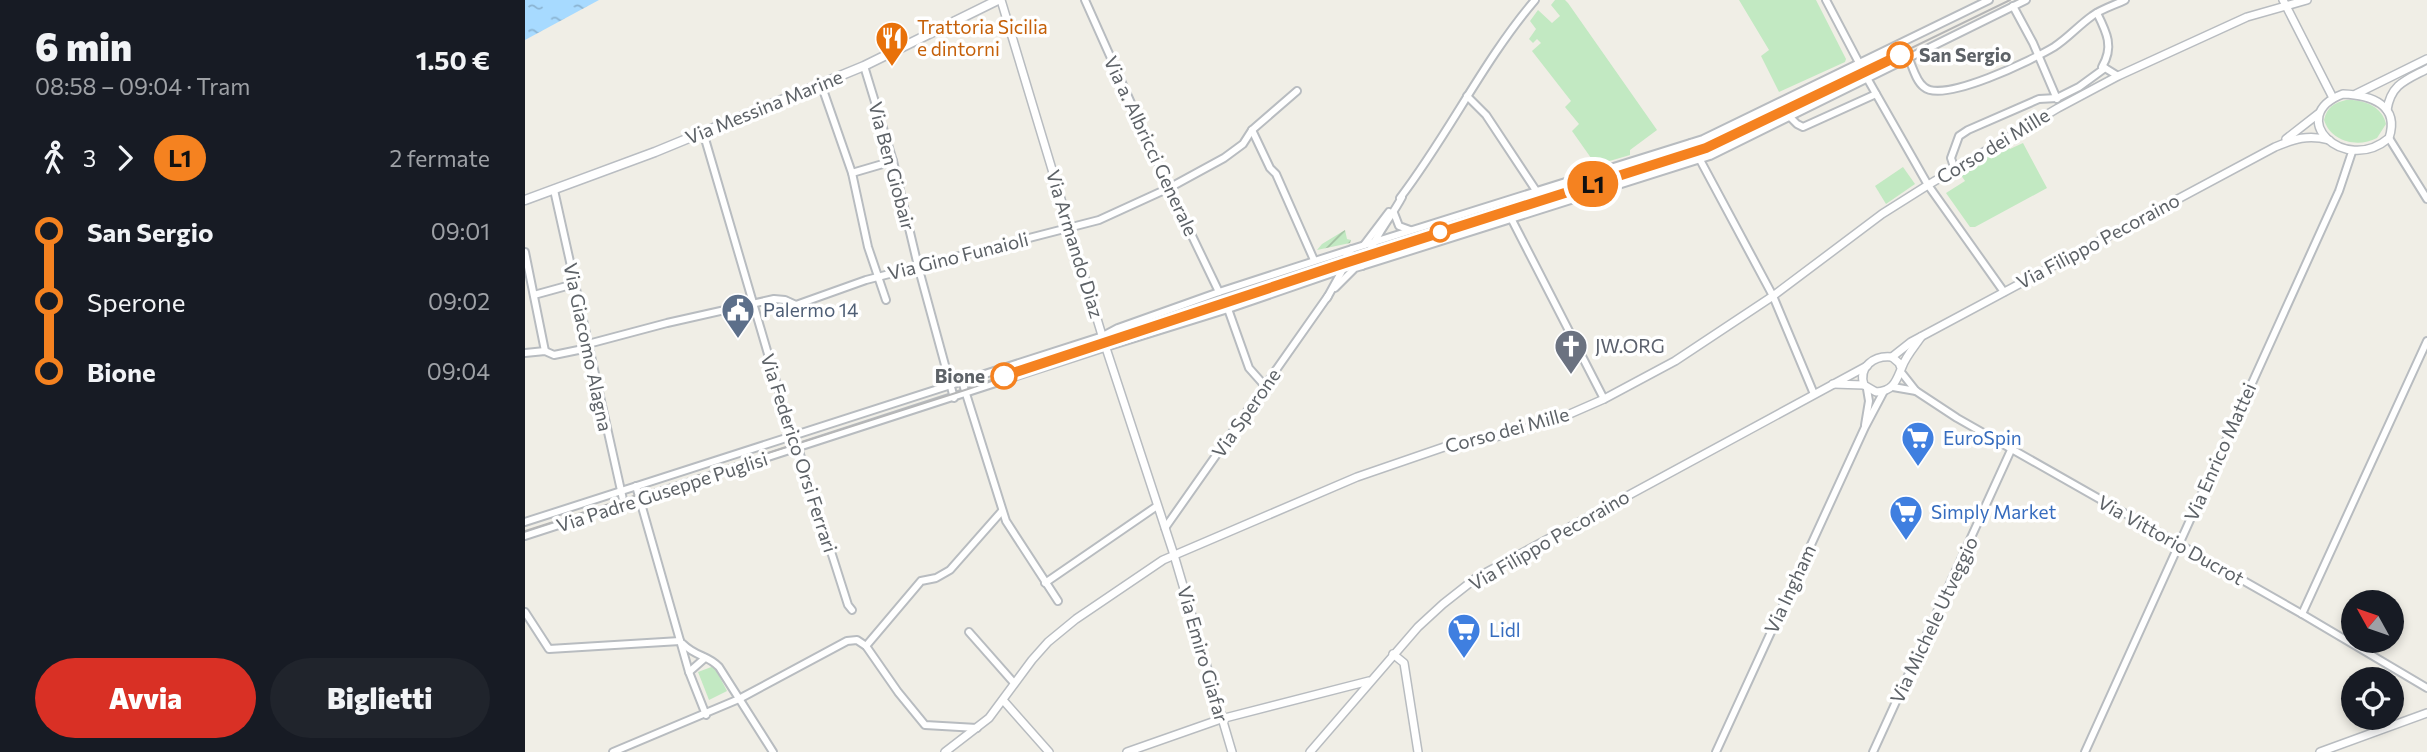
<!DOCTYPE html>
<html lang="it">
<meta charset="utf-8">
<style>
:root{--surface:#171b24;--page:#20242c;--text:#f1f3f6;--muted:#9ea1a6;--accent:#d93025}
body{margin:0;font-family:Commissioner,sans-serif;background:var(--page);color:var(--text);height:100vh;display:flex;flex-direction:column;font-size:26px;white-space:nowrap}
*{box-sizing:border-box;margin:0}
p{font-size:23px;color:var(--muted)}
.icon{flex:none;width:38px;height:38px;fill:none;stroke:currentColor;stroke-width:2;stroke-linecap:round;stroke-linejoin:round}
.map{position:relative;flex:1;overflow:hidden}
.side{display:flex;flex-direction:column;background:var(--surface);width:525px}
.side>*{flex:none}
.badge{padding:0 14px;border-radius:23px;font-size:24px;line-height:46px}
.needle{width:46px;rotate:310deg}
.fabs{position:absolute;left:1816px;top:590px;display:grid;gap:14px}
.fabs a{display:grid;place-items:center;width:63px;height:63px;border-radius:50%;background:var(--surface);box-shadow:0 4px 10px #0003;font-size:35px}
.map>.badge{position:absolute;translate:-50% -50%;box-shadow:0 0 0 4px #fff}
.legs{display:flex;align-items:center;gap:10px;height:77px;padding:0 35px;font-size:23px}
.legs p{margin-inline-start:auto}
.headline{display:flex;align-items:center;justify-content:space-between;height:119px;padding:0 35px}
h1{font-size:38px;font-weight:800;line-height:52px}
.action{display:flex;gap:14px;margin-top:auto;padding:14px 35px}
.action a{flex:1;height:80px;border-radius:42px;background:var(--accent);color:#fff;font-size:28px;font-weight:800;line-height:80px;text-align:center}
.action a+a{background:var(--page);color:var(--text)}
ul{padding:0 35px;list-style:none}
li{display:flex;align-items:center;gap:24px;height:70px;font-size:26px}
li i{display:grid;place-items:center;width:10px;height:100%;margin:0 9px;background:currentColor}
li i::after{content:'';width:18px;height:18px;margin:-9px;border:5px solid;border-radius:50%;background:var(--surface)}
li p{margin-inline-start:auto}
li:first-child i{background:linear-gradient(#0000 50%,currentColor 0)}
li:last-child i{background:linear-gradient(currentColor 50%,#0000 0)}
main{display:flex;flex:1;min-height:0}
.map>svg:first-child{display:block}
.grass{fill:#c2e9c2}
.garden{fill:url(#garden-furrows)}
.water{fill:url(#water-ripples)}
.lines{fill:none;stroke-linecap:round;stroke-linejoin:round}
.minor-casing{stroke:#b8bcc0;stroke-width:10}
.tertiary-casing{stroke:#b8bcc0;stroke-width:10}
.secondary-casing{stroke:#b9bdc2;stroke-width:11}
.minor{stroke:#fff;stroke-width:6}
.tertiary{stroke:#fff;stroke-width:7}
.secondary{stroke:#fff;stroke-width:8}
.tram{stroke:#b5b6b7;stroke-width:2}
.line-1-casing{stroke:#fff;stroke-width:16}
.line-1{stroke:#f58220;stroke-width:10}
.stop-1-dot{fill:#fff;stroke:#f58220;stroke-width:3.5}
.labels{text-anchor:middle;stroke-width:7;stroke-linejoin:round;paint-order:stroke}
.food-label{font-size:19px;fill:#c56008;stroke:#fff;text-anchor:start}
.stop-label{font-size:19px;font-weight:bold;fill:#5d6267;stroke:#fff;text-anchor:start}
.street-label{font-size:19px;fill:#5d6267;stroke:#fff}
.service-label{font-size:19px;fill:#4e5e75;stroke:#fff;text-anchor:start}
.worship-label{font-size:19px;fill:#5b616d;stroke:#fff;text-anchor:start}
.shop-label{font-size:19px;fill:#366cbe;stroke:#fff;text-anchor:start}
</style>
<main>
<section class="side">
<div class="headline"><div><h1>6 min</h1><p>08:58 – 09:04 · Tram</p></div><b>1.50 €</b></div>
<div class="legs"><svg class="icon" aria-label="walk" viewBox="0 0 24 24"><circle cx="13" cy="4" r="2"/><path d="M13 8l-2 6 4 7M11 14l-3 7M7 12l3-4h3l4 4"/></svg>3<svg class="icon" aria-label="forward" viewBox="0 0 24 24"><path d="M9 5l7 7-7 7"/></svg><b class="badge" style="background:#f58220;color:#111">L1</b><p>2 fermate</p></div>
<ul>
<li><i style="color:#f58220"></i><b>San Sergio</b><p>09:01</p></li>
<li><i style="color:#f58220"></i><span>Sperone</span><p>09:02</p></li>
<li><i style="color:#f58220"></i><b>Bione</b><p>09:04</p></li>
</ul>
<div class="action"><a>Avvia</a><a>Biglietti</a></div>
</section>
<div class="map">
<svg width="1902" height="752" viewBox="0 0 1902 752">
<defs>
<pattern id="garden-furrows" width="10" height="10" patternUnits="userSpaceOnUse" patternTransform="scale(1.75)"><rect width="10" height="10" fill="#c2e9c2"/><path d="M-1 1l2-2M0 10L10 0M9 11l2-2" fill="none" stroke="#a1c0a1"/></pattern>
<pattern id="water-ripples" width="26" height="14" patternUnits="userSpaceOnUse" patternTransform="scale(1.75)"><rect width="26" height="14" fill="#a7daff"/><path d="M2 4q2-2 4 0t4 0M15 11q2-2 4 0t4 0" fill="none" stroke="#8bb4d2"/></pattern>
</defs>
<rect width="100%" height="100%" fill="#f0eee6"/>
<!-- grass -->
<g class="grass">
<polygon points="1030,0 1040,0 1043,3 1132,130 1105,150 1105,155 1071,165 1047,131 1054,124 1040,107 1046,101 1007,51 1016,43 1012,39 1008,43 1004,39 1011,29 1005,21 1013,10 1027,23 1035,16 1026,5"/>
<polygon points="1214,0 1291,0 1321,59 1320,62 1254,92 1236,56 1244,50"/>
<path d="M1821,100C1838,99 1857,106 1861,124L1852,138C1833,148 1806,142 1799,120C1802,107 1809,103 1821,100Z"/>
<polygon points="1482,143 1485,149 1498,143 1522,188 1450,227 1445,227 1421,193 1440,181 1433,171"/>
<polygon points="1378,167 1390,184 1361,204 1350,186"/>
<polygon points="189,666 202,691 184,700 173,672"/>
</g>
<!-- garden -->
<polygon class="garden" points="820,230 822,239 826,240 825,243 792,250 797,244"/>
<!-- water -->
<polygon class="water" points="0,0 74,0 0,40"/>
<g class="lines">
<defs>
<g id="minor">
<polyline points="560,0 644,188 694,292"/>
<polyline points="1301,0 1342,78 1403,185 1479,292"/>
<polyline points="1488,6 1508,43 1532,99"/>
<path d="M1572,13C1582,33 1589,47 1577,67L1580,68"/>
<path d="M1384,59C1388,68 1391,81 1399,87C1418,104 1509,59 1529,47C1543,38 1553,26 1567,16C1576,9 1590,5 1600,0"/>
<polyline points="339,66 368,161 393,266 429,398"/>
<polyline points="296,84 327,173 343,247 361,300"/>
<polyline points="942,96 961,115 1012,192"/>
<polyline points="1266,118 1272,124 1278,127 1351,94"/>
<polyline points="727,130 745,168 751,174 789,260"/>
<polyline points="178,132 267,436 273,448 323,605 327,610"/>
<polyline points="1864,138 1902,199"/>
<polyline points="1166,143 1248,296 1289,394"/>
<polyline points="1430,170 1426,158 1434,136 1443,130 1514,99 1532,98 1554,87 1580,68 1593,76"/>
<polyline points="327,173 368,161"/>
<polyline points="29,190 99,504"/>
<path d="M875,198C924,134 958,61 1010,0"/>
<polyline points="869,213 874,226 885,230"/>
<polyline points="987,220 1079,399"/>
<polyline points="839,245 864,212"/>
<polyline points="0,252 20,351"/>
<polyline points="837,266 1185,156 1501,0"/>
<path d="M810,288L830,268L837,266L842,259C848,238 866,218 877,197"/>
<polyline points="9,295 49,284"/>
<polyline points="802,298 818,269 822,254 827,249 1178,139 1464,0"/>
<polyline points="703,309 724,368 740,386"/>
<polyline points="63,344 142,323 249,299 260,300 271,305 341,280 574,220 644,188 699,158 718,144 727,130 772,91"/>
<polyline points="0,353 20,351 29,355 63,348"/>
<polyline points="1376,372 1391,391 1432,418 1777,614 1902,688"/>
<polyline points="437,381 481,521 533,601"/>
<polyline points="1368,387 1391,391"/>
<polyline points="1340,425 1344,401 1342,389"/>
<polyline points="111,486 164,672 181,715"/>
<polyline points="0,522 578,336 593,328 694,292 827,249"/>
<polyline points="640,528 803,296"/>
<polyline points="0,536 581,347 703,309 825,267"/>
<polyline points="520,583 632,506"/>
<polyline points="0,612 24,649 155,641"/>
<polyline points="1777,614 1902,341"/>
<polyline points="444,632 489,683"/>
<path d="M158,644C171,657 183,655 194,667L248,752"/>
<polyline points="341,646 396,581 411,578 425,570 477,511"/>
<polyline points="164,672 180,658"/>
<polyline points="88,752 214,699 322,641 332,640 341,646 373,692 400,725 452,728"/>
<polyline points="1191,752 1340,427 1359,391"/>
<polyline points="1348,752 1486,450"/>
<polyline points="1560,752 1814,191 1827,152"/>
</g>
<g id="tertiary">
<polyline points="476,0 579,342 649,555 707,752"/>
<polyline points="1758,0 1808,98"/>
<path d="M1818,94C1846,95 1875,105 1864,138C1819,176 1759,116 1818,94Z"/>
<polyline points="1831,94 1902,59"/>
<path d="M1862,110C1866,84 1881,80 1902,69"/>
<polyline points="1761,139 1793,114"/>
<path d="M1367,357L1386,342L1750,147C1769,139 1783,134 1804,140"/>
<path d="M1376,368L1374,363L1367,357C1349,355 1333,367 1339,385L1351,392C1369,391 1371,381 1377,367C1381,356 1390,346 1396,337"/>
<polyline points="1308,384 1339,385"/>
<polyline points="868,654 879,663 893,752"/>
<polyline points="478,700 524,752"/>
<polyline points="420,752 464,718 507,660 523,642 551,619 638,560 832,477 925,445 974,436 1031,420 1079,399 1150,361 1248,296 1357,214 1403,185 1533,108 1593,76 1722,17 1782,0"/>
<polyline points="602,752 696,719 844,681"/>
<polyline points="785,752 893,627 918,604 951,578 1342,366"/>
<polyline points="1795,752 1902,713"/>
</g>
<polyline id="secondary" points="0,200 130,152 339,66 473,0"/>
</defs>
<!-- minor casing -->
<use href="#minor" class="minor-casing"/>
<!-- tertiary casing -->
<use href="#tertiary" class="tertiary-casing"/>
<!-- secondary casing -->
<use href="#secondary" class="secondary-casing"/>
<!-- minor -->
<use href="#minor" class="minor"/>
<!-- tertiary -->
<use href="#tertiary" class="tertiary"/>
<!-- secondary -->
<use href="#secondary" class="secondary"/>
<!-- tram -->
<polyline class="tram" points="0,531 440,390 820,263 1181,148 1485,0"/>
</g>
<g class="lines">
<defs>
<polyline id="line-1" points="479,376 820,263 1181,148 1375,55"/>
</defs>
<!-- line-1 casing -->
<use href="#line-1" class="line-1-casing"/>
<!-- line-1 -->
<use href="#line-1" class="line-1"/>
</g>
<!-- icons -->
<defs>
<symbol id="restaurant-pin" viewBox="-11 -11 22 30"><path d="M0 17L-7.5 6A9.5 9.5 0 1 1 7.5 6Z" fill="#e8710a" stroke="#fff"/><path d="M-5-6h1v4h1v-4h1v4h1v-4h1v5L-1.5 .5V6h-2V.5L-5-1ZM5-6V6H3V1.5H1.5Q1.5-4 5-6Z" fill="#fff"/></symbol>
<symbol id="civic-pin" viewBox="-11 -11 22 30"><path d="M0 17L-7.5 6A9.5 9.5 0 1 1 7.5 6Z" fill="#5c6f8a" stroke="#fff"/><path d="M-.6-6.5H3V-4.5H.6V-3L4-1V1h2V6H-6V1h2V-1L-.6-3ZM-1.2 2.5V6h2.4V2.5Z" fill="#fff"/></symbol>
<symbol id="church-pin" viewBox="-11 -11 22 30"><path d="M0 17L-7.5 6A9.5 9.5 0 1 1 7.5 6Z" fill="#6b7280" stroke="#fff"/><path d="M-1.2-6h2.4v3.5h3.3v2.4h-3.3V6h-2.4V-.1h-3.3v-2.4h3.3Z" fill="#fff"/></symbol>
<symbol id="supermarket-pin" viewBox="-11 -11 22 30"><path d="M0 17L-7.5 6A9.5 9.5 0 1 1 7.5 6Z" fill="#3f7fe0" stroke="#fff"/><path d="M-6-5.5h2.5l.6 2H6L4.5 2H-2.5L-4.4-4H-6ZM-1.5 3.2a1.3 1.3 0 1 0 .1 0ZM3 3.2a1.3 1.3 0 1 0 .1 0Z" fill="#fff"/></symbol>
</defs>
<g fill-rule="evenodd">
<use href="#restaurant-pin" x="348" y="19" width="38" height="52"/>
<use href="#civic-pin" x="194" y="291" width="38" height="52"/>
<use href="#church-pin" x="1027" y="327" width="38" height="52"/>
<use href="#supermarket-pin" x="1374" y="419" width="38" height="52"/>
<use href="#supermarket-pin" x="1362" y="493" width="38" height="52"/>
<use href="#supermarket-pin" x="920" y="611" width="38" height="52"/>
</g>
<!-- markers -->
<g class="stop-1-dot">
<circle cx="1375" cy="55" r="12"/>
<circle cx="915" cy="232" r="9"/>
<circle cx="479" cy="376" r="12"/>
</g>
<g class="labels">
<!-- food labels -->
<g class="food-label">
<text x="392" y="34">Trattoria Sicilia<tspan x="392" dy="22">e dintorni</tspan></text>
</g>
<!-- stop labels -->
<g class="stop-label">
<text x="1394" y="62">San Sergio</text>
<text x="460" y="383" text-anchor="end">Bione</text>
</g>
<!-- street labels -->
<g class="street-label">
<text transform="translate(239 107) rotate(-22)" y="7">Via Messina Marine</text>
<text transform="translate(626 146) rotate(65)" y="7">Via a. Albricci Generale</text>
<text transform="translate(1468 146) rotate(-31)" y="7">Corso dei Mille</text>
<text transform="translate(367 166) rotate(75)" y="7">Via Ben Giobair</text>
<text transform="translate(1573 241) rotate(-28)" y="7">Via Filippo Pecoraino</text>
<text transform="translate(550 244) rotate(73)" y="7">Via Armando Diaz</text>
<text transform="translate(433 256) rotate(-14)" y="7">Via Gino Funaioli</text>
<text transform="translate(63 347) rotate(78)" y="7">Via Giacomo Alagna</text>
<text transform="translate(721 413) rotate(-55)" y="7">Via Sperone</text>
<text transform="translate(982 430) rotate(-15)" y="7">Corso dei Mille</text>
<text transform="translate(1695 452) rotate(-66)" y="7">Via Enrico Mattei</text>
<text transform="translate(274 453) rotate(72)" y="7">Via Federico Orsi Ferrari</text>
<text transform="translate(137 492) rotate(-18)" y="7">Via Padre Guseppe Puglisi</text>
<text transform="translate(1024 540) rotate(-30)" y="7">Via Filippo Pecoraino</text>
<text transform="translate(1646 540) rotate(29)" y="7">Via Vittorio Ducrot</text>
<text transform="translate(1265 589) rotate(-65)" y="7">Via Ingham</text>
<text transform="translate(1409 620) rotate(-65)" y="7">Via Michele Utveggio</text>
<text transform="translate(678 654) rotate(74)" y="7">Via Emiro Giafar</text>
</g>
<!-- service labels -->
<g class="service-label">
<text x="238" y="317">Palermo 14</text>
</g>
<!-- worship labels -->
<g class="worship-label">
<text x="1070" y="353">JW.ORG</text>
</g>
<!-- shop labels -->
<g class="shop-label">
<text x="1418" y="445">EuroSpin</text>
<text x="1406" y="519">Simply Market</text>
<text x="964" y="637">Lidl</text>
</g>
</g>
</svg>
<div class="fabs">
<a><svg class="needle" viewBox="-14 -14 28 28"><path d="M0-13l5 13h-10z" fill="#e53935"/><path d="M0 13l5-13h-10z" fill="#9ea1a6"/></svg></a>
<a><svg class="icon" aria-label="locate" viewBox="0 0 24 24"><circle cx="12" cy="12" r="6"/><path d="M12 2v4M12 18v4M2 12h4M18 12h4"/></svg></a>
</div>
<b class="badge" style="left:1068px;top:184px;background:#f58220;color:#111">L1</b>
</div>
</main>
